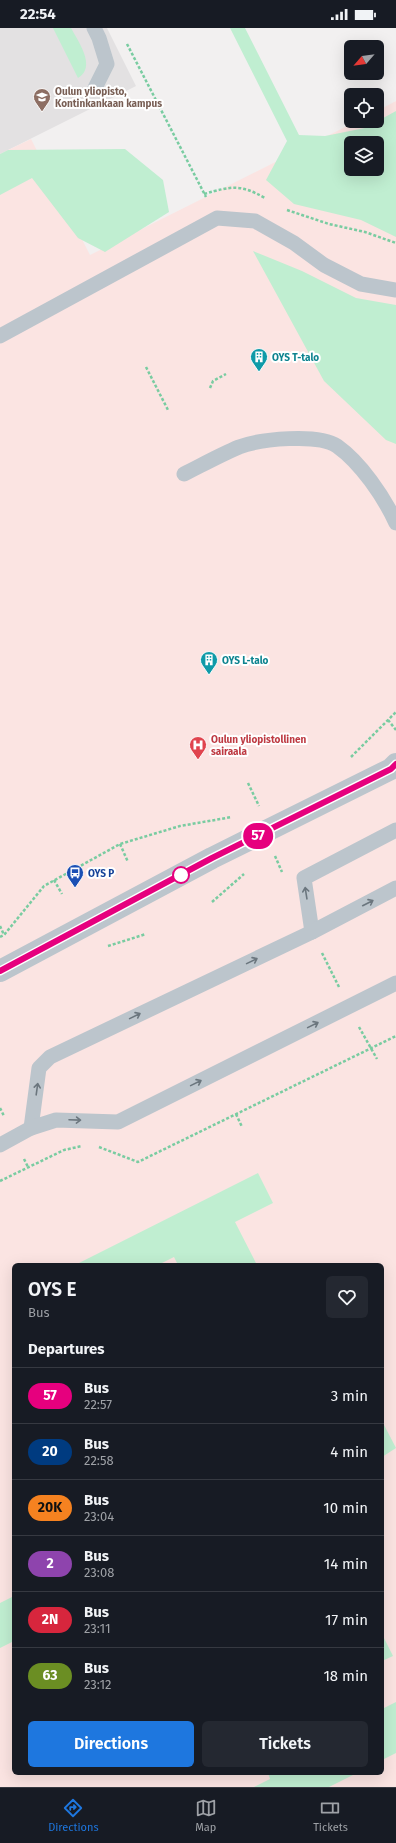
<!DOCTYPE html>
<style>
:root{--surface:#171b24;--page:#242831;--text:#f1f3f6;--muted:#9ea1a6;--line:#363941;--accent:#1e77df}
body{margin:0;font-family:"Fira Sans",sans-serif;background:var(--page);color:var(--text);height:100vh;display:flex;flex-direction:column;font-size:15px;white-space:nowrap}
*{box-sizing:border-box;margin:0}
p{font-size:13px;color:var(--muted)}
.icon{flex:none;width:22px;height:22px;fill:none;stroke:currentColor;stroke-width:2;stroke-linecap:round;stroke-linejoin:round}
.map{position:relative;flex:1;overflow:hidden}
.sheet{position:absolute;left:12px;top:1235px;width:372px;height:512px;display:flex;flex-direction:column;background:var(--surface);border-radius:6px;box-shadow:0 4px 16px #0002}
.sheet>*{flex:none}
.badge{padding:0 8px;border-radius:13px;font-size:14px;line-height:26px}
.needle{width:26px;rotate:242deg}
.tools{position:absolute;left:344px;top:12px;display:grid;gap:8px}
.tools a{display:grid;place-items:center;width:40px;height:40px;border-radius:6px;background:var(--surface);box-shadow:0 4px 16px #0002;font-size:20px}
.map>.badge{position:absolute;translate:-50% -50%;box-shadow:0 0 0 2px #fff}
h2{padding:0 16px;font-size:15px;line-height:36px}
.round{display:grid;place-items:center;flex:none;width:42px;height:42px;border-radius:6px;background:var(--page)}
.head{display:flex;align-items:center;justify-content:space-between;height:68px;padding:0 16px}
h1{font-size:19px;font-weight:600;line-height:30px}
.action{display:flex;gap:8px;margin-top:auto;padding:8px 16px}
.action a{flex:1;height:46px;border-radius:6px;background:var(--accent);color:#fff;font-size:16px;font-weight:600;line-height:46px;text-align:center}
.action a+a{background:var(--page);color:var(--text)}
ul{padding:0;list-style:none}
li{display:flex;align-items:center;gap:12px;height:56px;padding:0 16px;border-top:1px solid var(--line)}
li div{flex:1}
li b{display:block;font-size:15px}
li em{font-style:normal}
li .badge{min-width:44px;font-weight:700;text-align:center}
.status{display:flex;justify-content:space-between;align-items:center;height:28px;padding:0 20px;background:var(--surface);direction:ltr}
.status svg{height:11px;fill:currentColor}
.menu{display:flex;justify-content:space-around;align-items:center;height:56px;border-top:1px solid var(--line);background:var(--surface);font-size:11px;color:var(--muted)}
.menu a{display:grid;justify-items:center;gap:2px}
.menu .on{color:var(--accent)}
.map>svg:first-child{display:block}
.education{fill:#e3e1e2}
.medical{fill:#fbe4e2;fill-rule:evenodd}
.green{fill:#c0eed1;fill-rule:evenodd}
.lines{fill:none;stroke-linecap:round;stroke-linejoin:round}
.path{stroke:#79cca1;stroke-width:2.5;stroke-dasharray:3 2;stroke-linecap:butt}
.lane{stroke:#bcc5cc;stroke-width:15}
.street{stroke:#bcc5cc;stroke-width:22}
.oneway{stroke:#6b767e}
.line-casing{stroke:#fff;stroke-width:9}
.line{stroke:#e6007e;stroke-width:6}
.stop-dot{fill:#fff;stroke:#e6007e;stroke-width:2}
.labels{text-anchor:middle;stroke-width:4;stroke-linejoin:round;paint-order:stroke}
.education-label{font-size:10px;font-weight:bold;fill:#785e54;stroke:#fff;text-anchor:start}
.culture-label{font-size:10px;font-weight:bold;fill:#0d838f;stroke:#fff;text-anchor:start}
.health-label{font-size:10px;font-weight:bold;fill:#be3a42;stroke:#fff;text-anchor:start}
.transit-label{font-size:10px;font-weight:bold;fill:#164399;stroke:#fff;text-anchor:start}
</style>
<div class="status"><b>22:54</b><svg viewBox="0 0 49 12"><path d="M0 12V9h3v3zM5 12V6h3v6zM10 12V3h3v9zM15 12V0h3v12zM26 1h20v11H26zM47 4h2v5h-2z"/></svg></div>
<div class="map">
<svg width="396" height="1759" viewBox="0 0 396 1759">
<rect width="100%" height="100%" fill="#f2f0f0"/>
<!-- education -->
<polygon class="education" points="0,0 107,0 136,58 0,126"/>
<!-- medical -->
<path class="medical" d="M396,73V1759H0V126L31,111L90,227L357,93H377V83ZM351,115H377V141H351ZM14,1237H382V1745H14Z"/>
<!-- green -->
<g class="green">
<path d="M53,0H71C78,13 97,39 78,50Z"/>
<path d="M230,0H245L299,107L325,108L365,100L396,83V209L361,192L294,176L266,152L287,113ZM351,115H377V141H351Z"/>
<polygon points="125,121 163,152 169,184 105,224 78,210 32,150 0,167 0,126 8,122"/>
<polygon points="253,223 302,243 356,270 396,277 396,416 386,412 324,353"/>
<polygon points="258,1145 273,1175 235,1194 257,1237 178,1237 174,1229 158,1237 75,1237"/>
<polygon points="382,1393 396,1420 382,1429"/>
<polygon points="14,1568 14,1613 0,1620 0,1575"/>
<polygon points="382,1606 393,1628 382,1633"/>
<polygon points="396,1674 396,1725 382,1732 382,1681"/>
<polygon points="268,1745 357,1745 329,1759 254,1759 270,1751"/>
</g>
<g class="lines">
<!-- path -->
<g class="path">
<polyline points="127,16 206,169"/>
<path d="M204,166C232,158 240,156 265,170"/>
<polyline points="287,182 329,196 365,204 396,215"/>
<polyline points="146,339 168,382"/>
<polyline points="210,360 213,353 226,346"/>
<polyline points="388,692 396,702"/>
<polyline points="351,729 396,684"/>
<polyline points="248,755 259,778"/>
<polyline points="120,816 128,834"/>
<polyline points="275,828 282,844"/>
<polyline points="54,852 62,866"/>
<polyline points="212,874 244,846"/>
<polyline points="0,898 4,907"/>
<polyline points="0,909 4,907 44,858 120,816 180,798 232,789"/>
<polyline points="108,918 146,906"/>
<polyline points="322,925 339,959"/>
<polyline points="359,999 377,1031"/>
<polyline points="0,1080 4,1088"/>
<polyline points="236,1086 242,1099"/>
<polyline points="99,1119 138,1134 396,1008"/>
<polyline points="24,1131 28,1139"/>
<polyline points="0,1153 64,1122 82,1118"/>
</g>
<!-- lane -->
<g class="lane">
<polyline points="94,0 99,10 107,36 95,60"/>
<polyline points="0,308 217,190 255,193 294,215 324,237 361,256 396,262"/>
<path d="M184,446C202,437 220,427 239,419C260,411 318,405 337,418C361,435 384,469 396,495"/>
<polyline points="312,904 304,850 396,802"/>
<polyline points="31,1100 39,1040 50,1029 312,904 396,860"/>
<polyline points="0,1117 31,1100 56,1092 118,1094 396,955"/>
</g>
<!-- street -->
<polyline class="street" points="0,943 212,830 391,741 396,736"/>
</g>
<!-- one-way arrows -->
<defs><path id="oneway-shaft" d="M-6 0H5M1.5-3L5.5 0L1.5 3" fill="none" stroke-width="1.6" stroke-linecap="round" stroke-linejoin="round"/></defs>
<g class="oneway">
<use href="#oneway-shaft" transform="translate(306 865) rotate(-99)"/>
<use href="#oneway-shaft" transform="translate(368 875) rotate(-27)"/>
<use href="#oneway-shaft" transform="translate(252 933) rotate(-26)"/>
<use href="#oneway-shaft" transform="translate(135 988) rotate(-26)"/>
<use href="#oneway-shaft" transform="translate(313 997) rotate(-26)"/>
<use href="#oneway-shaft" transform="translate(196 1055) rotate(-26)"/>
<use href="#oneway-shaft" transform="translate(37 1061) rotate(-82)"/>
<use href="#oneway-shaft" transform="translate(75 1092) rotate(2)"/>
</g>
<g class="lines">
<defs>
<polyline id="line" points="0,943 212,830 391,741 396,736"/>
</defs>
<!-- line casing -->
<use href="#line" class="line-casing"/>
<!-- line -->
<use href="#line" class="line"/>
</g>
<!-- icons -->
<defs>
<symbol id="university-pin" viewBox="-11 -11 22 30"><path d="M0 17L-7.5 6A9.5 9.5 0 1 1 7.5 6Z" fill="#8d6e63" stroke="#fff"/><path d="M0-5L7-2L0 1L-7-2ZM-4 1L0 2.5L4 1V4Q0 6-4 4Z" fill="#fff"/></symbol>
<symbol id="building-pin" viewBox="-11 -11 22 30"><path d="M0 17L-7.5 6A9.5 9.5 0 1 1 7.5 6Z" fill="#0f9aa8" stroke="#fff"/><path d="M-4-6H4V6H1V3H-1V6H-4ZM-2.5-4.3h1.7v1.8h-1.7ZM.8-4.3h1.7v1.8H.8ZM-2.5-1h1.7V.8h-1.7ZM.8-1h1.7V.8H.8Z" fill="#fff"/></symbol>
<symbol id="hospital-pin" viewBox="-11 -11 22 30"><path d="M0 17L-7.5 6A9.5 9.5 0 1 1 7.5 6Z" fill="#e0444e" stroke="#fff"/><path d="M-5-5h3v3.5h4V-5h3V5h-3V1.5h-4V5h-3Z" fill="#fff"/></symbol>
<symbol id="bus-pin" viewBox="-11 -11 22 30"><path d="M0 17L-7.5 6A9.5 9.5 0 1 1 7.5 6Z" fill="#1a4fb4" stroke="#fff"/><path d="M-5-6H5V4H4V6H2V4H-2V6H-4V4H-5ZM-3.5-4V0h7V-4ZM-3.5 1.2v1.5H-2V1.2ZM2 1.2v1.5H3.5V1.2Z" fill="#fff"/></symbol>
</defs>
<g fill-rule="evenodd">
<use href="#university-pin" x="32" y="59" width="20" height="27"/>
<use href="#building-pin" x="249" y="319" width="20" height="27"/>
<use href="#building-pin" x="199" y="622" width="20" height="27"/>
<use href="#hospital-pin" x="188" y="707" width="20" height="27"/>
<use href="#bus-pin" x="65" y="835" width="20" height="27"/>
</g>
<!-- markers -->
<circle class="stop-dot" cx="181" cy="847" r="8"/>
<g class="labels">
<!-- education labels -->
<g class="education-label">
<text x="55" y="67">Oulun yliopisto,<tspan x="55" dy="12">Kontinkankaan kampus</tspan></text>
</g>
<!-- culture labels -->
<g class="culture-label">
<text x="272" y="333">OYS T-talo</text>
<text x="222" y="636">OYS L-talo</text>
</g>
<!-- health labels -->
<g class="health-label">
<text x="211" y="715">Oulun yliopistollinen<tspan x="211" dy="12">sairaala</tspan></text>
</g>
<!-- transit labels -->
<g class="transit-label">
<text x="88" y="849">OYS P</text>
</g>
</g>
</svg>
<div class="tools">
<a><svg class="needle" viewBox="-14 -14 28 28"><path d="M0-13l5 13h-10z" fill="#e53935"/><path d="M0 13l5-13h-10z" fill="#9ea1a6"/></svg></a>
<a><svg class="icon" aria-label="locate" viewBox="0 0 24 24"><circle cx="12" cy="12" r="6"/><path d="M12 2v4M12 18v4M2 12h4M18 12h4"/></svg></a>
<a><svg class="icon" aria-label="layers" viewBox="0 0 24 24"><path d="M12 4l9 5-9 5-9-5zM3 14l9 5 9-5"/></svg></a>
</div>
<b class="badge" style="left:258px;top:808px;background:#e6007e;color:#fff">57</b>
<section class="sheet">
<div class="head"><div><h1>OYS E</h1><p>Bus</p></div><a class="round"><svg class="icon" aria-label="heart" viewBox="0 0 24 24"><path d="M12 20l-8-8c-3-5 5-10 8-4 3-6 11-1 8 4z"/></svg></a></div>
<h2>Departures</h2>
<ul>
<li><span class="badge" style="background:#e6007e;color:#fff">57</span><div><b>Bus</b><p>22:57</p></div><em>3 min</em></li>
<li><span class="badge" style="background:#003b80;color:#fff">20</span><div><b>Bus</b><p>22:58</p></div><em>4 min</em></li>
<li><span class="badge" style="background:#f58220;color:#111">20K</span><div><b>Bus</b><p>23:04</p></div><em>10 min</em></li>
<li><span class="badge" style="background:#8e44ad;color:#fff">2</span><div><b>Bus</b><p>23:08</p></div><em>14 min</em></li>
<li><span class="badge" style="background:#d7263d;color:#fff">2N</span><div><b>Bus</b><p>23:11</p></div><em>17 min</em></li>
<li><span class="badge" style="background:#6b8e23;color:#fff">63</span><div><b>Bus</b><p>23:12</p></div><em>18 min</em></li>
</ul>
<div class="action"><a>Directions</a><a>Tickets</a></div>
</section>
</div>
<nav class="menu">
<a class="on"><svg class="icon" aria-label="directions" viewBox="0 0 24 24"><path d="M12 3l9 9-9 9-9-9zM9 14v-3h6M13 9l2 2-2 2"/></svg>Directions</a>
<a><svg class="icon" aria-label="map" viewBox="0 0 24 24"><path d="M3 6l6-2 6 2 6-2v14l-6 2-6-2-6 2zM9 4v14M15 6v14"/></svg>Map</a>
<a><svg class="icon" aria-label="tickets" viewBox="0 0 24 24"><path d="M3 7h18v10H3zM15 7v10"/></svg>Tickets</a>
</nav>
